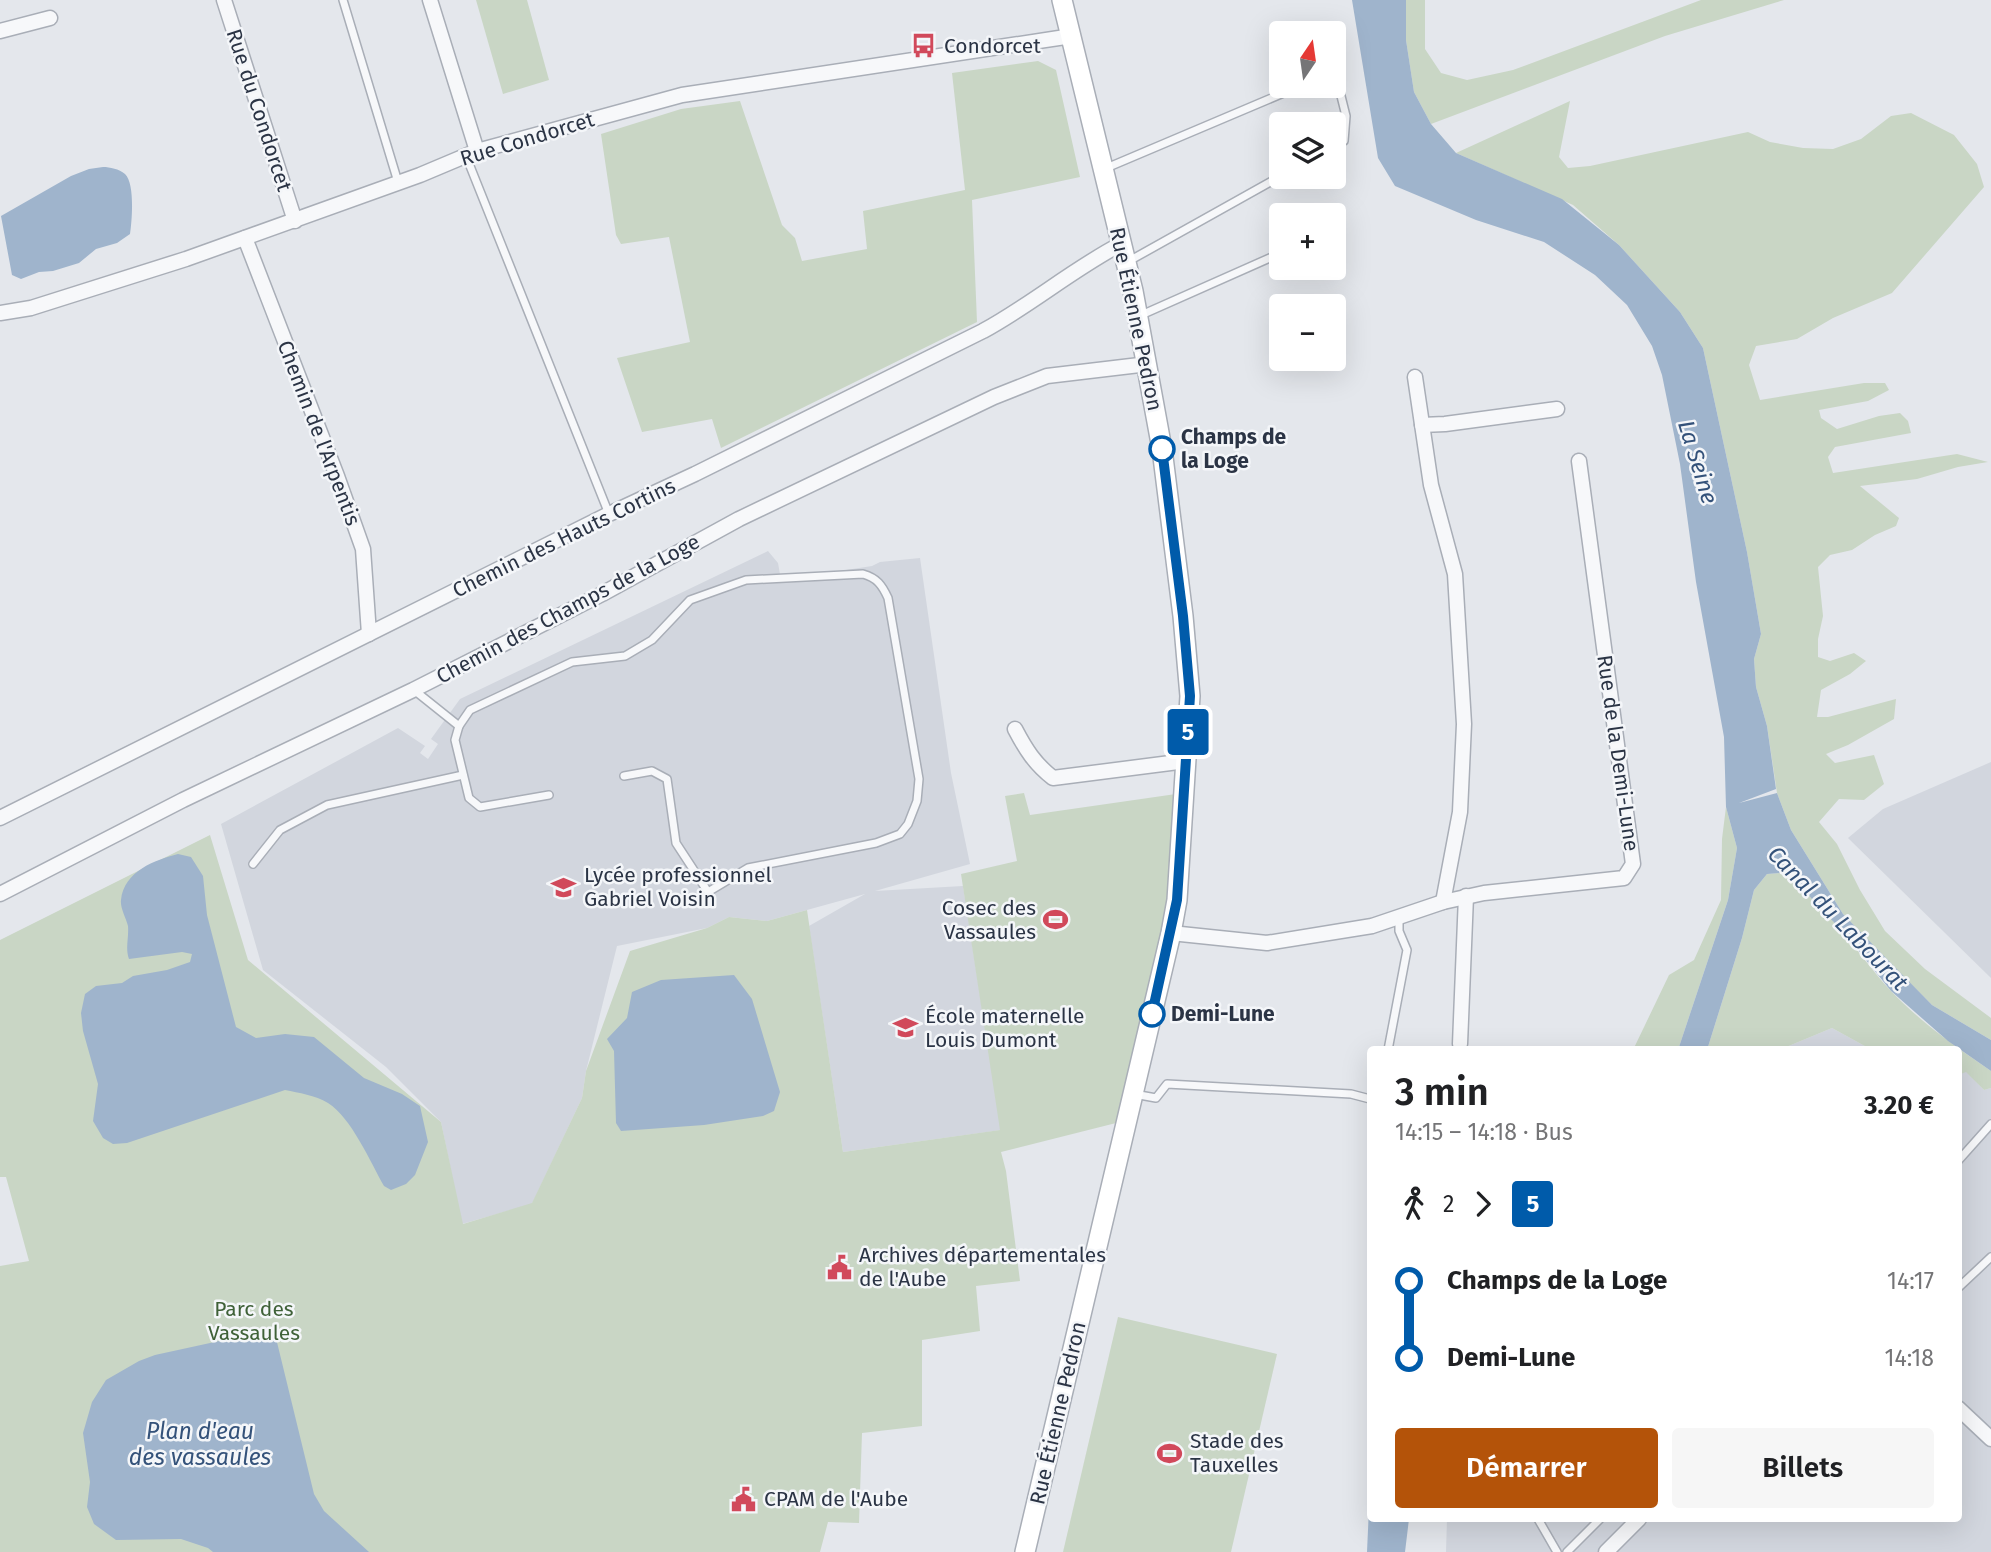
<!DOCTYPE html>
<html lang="fr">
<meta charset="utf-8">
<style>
:root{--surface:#fff;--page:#f6f6f6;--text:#202124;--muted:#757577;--accent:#b45309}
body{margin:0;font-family:"Fira Sans",sans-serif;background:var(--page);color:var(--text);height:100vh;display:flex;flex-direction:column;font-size:26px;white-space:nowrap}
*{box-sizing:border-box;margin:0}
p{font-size:23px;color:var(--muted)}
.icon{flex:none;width:38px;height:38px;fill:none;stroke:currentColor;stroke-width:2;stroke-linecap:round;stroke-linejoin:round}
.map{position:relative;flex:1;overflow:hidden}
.drawer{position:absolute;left:1367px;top:1046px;width:595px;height:476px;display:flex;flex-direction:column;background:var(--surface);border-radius:7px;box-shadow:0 7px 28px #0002}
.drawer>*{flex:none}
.badge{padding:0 14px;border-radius:5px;font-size:24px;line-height:46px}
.needle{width:46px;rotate:13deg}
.tools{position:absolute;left:1269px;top:21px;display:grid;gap:14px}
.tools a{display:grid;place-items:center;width:77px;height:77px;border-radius:7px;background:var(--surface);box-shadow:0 7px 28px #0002;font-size:35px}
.map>.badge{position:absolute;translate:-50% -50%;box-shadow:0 0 0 4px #fff}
.legs{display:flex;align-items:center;gap:10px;height:77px;padding:0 28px;font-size:23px}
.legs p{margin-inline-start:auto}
.head{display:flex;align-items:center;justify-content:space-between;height:119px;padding:0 28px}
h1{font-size:38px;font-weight:600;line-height:52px}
.cta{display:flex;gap:14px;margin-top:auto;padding:14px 28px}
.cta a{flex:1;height:80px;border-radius:7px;background:var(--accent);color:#fff;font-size:28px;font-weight:600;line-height:80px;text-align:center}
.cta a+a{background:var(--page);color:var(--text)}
ul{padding:0 28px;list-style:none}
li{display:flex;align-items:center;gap:24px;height:77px;font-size:26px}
li i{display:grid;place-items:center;width:10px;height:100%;margin:0 9px;background:currentColor}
li i::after{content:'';width:18px;height:18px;margin:-9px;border:5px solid;border-radius:50%;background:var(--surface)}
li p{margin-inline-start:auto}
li:first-child i{background:linear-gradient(#0000 50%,currentColor 0)}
li:last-child i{background:linear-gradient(currentColor 50%,#0000 0)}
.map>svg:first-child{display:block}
.built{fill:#d2d6de}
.green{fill:#c9d6c5}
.water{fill:#9fb4cc}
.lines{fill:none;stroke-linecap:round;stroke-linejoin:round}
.lane-casing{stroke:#a9aeb7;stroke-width:10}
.street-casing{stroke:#a9aeb7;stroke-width:17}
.secondary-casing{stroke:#a9aeb7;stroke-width:22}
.lane{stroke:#f7f8fa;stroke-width:7}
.street{stroke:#f7f8fa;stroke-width:14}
.secondary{stroke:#fff;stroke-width:19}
.line-1-casing{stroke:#fff;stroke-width:16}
.line-1{stroke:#005baa;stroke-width:10}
.stop-1-dot{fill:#fff;stroke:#005baa;stroke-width:3.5}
.labels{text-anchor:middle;stroke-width:5;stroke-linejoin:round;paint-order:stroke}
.poi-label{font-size:21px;fill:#2b3445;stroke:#f4f6f9;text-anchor:start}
.street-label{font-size:21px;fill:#2b3445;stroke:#f4f6f9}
.stop-label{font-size:21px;font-weight:bold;fill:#2b3445;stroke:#f4f6f9;text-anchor:start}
.park-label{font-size:21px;fill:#3f6138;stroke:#f4f6f9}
.water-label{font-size:23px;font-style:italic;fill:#34527a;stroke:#f4f6f9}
</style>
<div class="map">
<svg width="1991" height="1552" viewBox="0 0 1991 1552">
<rect width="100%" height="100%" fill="#e4e7ec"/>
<!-- built -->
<g class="built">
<polygon points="768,551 778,563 781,580 872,566 880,562 920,558 951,773 970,864 875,891 963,886 1001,1130 843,1152 809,926 865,894 767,921 729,917 707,928 617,946 586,1071 582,1098 532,1204 462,1224 441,1122 386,1067 263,970 221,824 398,728 425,746 420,753 428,759 438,744 431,739 460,699"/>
<polygon points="1991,762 1991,978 1848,838 1883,809"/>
<polygon points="1832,1028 1872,1050 1779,1050"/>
<polygon points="1966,1071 1984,1090 1991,1088 1991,1552 1446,1552 1447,1519 1958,1519 1958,1075"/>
</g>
<!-- green -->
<g class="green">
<polygon points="476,0 527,0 549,80 503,94"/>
<polygon points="1406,0 1425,0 1425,49 1441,73 1467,80 1513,70 1701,0 1784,0 1665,36 1431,124 1414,92 1406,40"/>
<polygon points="1038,61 1056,70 1080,177 972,200 977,322 721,448 712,419 642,432 617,358 690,342 669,237 621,244 616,235 601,134 681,109 740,101 782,225 795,238 802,261 867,249 863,211 965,190 952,73"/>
<polygon points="1570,101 1559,157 1568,168 1590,166 1748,132 1770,142 1803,148 1833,149 1861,139 1891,116 1911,113 1954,135 1977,164 1984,187 1892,293 1833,318 1797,339 1756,346 1749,365 1760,400 1864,383 1885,383 1889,390 1868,401 1819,410 1821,418 1837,429 1879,416 1900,413 1908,421 1911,433 1835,447 1828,457 1833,473 1957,454 1988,462 1958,467 1917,479 1860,486 1899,518 1896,526 1875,535 1852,550 1830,555 1818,567 1823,616 1818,639 1818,657 1830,661 1854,653 1866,661 1850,674 1821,690 1817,717 1828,717 1896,699 1894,719 1848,745 1826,754 1835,763 1874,755 1884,784 1864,800 1839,799 1819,822 1837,844 1860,890 1885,931 1925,969 1991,1018 1991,1040 1932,1005 1882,955 1843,914 1791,830 1777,793 1767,726 1756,687 1754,659 1761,634 1747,552 1703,348 1680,312 1619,245 1573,205 1456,153"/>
<polygon points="1024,793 1030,815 1176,794 1165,954 1124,1121 1001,1152 1006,1171 1020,1281 976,1286 980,1331 922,1340 922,1426 862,1433 859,1523 828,1522 820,1552 0,1552 0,1266 29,1261 6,1177 0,1177 0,940 210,835 248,960 441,1122 463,1224 532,1203 582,1098 586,1071 630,951 707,928 729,917 767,921 807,910 843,1152 1000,1130 961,874 1017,861 1005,796"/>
<polygon points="1726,807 1737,848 1728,900 1678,1050 1633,1050 1669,975 1694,960 1721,900 1722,839"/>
<path d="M1780,873C1826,902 1854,950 1890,990C1919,1021 1956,1047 1991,1071V1088L1984,1090L1966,1072L1958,1075V1050H1872L1832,1028L1779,1050H1707L1742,938L1754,890L1767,874Z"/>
<polygon points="1118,1317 1277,1354 1231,1552 1063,1552"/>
</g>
<!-- water -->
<g class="water">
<polygon points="1352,0 1406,0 1406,40 1414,92 1431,124 1456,153 1562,199 1619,245 1680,312 1703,348 1747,552 1761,634 1754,659 1756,687 1767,726 1776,789 1739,803 1777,793 1791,830 1843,914 1932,1005 1991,1040 1991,1071 1948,1041 1891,991 1845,934 1798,884 1780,873 1767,874 1754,890 1742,938 1707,1050 1678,1050 1728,900 1737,848 1726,807 1724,737 1696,582 1680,464 1662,375 1652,346 1627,305 1595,275 1544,242 1476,220 1395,186 1378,158"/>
<path d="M103,167C110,167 119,169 125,174C135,183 132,221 130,234L117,243L96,249L79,263L53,271L39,272L21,279L12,275L1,216L71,176L89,169Z"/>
<path d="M178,854L191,857L203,876L207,915L236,1027L256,1038L285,1034L314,1037L364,1078L402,1094L420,1106L428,1142L415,1175L406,1184L391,1190L384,1186C371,1163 351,1117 328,1103C315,1095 299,1093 285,1090L127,1143L113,1144L103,1138L93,1121L98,1084L83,1031L81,1013L85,994L96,986L122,983L133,976L167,970L190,962L192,954L182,952L129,959C125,948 129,938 128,926C126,918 120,908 121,900C124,871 155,860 178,854Z"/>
<polygon points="734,975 752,999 780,1092 774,1111 763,1116 704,1125 621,1131 616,1123 614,1051 607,1039 627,1018 632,992 661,980"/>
<polygon points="270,1330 275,1334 314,1494 324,1511 369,1552 213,1552 208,1548 181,1539 116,1540 94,1524 87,1507 90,1482 83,1433 92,1402 106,1380 139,1361 155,1355"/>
<polygon points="1370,1486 1370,1519 1409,1519 1405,1552 1367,1552"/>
</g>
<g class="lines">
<defs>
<g id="lane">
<polyline points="343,0 398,182"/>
<polyline points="1323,30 1324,33"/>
<polyline points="1334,68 1346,116 1344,141 1334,147"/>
<polyline points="466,156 609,514"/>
<polyline points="1104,169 1300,86"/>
<polyline points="1334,229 1340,226"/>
<polyline points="1129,261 1281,176"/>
<polyline points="1139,316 1281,253"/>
<path d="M414,690L459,726L470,710L572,662L625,656L652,640L690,600L746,580L863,574C877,578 882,585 888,598L919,779L917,801L908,824L900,834L876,843L748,868L708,892L676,843L667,779L652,771L624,776"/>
<polyline points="459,726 455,740 469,798 480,807 549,795"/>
<polyline points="253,864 280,830 327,805 463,775"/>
<polyline points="1388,1050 1407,950 1399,931 1399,917"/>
<polyline points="1134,1094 1156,1098 1167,1084 1351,1094 1370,1099"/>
<polyline points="1958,1161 1991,1124"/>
<polyline points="1958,1288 1991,1257"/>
<polyline points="1538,1519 1557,1552"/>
<polyline points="1567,1552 1600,1519"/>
</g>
<g id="street">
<polyline points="224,0 295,221"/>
<polyline points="430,0 477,151"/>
<polyline points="0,31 50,18"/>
<polyline points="245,238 337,476 363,549 369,634"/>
<polyline points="0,313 31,308 186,259 420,175 477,151 682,95 1072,36"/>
<polyline points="1415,377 1431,485 1455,574 1464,724 1460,812 1443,902"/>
<polyline points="1422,425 1445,424 1557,409"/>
<path d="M1015,729C1026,750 1035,764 1053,778L1186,761"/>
<path d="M0,818L609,514L695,474L983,331C1031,305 1073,269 1121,244"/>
<polyline points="0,894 183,800 413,690 602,594 739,519 994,397 1047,376 1148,364"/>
<polyline points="1171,933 1267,943 1372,926 1443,902 1484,893 1624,878 1633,864 1579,461"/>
<polyline points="1460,1044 1466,896"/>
<polyline points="1958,1408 1991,1439"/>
<polyline points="1606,1552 1639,1519"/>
</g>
<polyline id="secondary" points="1025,1552 1171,933 1177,900 1190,696 1183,616 1162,449 1133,291 1062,0"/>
</defs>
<!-- lane casing -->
<use href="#lane" class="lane-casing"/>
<!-- street casing -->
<use href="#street" class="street-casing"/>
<!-- secondary casing -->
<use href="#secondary" class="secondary-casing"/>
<!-- lane -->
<use href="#lane" class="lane"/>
<!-- street -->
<use href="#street" class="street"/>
<!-- secondary -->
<use href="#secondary" class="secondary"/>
</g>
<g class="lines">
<defs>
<polyline id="line-1" points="1152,1014 1177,900 1190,696 1183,616 1162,449"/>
</defs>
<!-- line-1 casing -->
<use href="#line-1" class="line-1-casing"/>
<!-- line-1 -->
<use href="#line-1" class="line-1"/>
</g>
<!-- icons -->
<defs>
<symbol id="bus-bare" viewBox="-9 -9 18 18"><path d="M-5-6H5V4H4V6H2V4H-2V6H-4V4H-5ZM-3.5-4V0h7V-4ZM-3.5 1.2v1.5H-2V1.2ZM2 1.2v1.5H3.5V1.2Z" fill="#d1495b" stroke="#f4f6f9" stroke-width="2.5" paint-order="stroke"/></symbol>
<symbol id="school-bare" viewBox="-9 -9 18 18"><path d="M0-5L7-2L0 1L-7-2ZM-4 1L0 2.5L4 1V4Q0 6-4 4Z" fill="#d1495b" stroke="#f4f6f9" stroke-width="2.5" paint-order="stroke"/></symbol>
<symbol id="stadium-bare" viewBox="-9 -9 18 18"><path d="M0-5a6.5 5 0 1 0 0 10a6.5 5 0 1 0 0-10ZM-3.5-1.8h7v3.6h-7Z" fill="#d1495b" stroke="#f4f6f9" stroke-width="2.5" paint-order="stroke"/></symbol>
<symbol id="civic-bare" viewBox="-9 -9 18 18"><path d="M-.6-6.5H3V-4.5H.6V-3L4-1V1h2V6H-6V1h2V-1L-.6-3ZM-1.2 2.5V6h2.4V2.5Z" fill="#d1495b" stroke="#f4f6f9" stroke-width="2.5" paint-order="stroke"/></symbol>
</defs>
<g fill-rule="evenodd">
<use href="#bus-bare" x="906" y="28" width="35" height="35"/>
<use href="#school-bare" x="546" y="870" width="35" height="35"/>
<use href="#stadium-bare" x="1038" y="902" width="35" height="35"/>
<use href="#school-bare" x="888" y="1010" width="35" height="35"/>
<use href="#civic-bare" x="822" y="1250" width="35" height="35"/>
<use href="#stadium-bare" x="1152" y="1436" width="35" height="35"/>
<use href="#civic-bare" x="726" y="1482" width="35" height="35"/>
</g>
<!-- markers -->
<g class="stop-1-dot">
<circle cx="1162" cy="449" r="12"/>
<circle cx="1152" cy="1014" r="12"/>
</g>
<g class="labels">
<!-- poi labels -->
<g class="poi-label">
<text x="944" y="53">Condorcet</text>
<text x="584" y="882">Lycée professionnel<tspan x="584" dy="24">Gabriel Voisin</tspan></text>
<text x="1036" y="915" text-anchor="end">Cosec des<tspan x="1036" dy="24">Vassaules</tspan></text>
<text x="925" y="1023">École maternelle<tspan x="925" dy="24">Louis Dumont</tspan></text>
<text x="859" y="1262">Archives départementales<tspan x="859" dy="24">de l'Aube</tspan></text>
<text x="1190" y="1448">Stade des<tspan x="1190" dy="24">Tauxelles</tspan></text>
<text x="764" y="1506">CPAM de l'Aube</text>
</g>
<!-- street labels -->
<g class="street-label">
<text transform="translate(259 110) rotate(72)" y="7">Rue du Condorcet</text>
<text transform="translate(527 139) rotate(-17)" y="7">Rue Condorcet</text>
<text transform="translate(1136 319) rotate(78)" y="7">Rue Étienne Pedron</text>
<text transform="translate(319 433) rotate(69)" y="7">Chemin de l'Arpentis</text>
<text transform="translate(564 538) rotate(-26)" y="7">Chemin des Hauts Cortins</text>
<text transform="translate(568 609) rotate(-28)" y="7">Chemin des Champs de la Loge</text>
<text transform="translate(1618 753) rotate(82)" y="7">Rue de la Demi-Lune</text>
<text transform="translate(1058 1413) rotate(-77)" y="7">Rue Étienne Pedron</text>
</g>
<!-- stop labels -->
<g class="stop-label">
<text x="1181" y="444">Champs de<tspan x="1181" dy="24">la Loge</tspan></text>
<text x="1171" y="1021">Demi-Lune</text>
</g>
<!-- park labels -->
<g class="park-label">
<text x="254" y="1316">Parc des<tspan x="254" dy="24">Vassaules</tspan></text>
</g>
<!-- water labels -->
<g class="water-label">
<text transform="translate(1698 462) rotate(73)" y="8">La Seine</text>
<text transform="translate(1838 918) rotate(46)" y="8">Canal du Labourat</text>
<text x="200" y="1439">Plan d'eau<tspan x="200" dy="26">des vassaules</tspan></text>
</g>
</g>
</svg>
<div class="tools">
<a><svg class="needle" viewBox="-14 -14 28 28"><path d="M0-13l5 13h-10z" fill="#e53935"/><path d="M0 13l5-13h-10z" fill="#757577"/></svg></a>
<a><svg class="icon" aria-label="layers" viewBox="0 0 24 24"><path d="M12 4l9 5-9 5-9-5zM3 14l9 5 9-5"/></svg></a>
<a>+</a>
<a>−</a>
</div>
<b class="badge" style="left:1188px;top:732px;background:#005baa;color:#fff">5</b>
<section class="drawer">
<div class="head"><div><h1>3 min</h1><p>14:15 – 14:18 · Bus</p></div><b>3.20 €</b></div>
<div class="legs"><svg class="icon" aria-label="walk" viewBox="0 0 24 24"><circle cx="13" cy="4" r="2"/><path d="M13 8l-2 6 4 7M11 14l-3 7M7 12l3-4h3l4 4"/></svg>2<svg class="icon" aria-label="forward" viewBox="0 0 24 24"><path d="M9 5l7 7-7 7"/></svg><b class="badge" style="background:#005baa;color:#fff">5</b></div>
<ul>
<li><i style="color:#005baa"></i><b>Champs de la Loge</b><p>14:17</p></li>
<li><i style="color:#005baa"></i><b>Demi-Lune</b><p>14:18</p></li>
</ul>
<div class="cta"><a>Démarrer</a><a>Billets</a></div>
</section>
</div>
